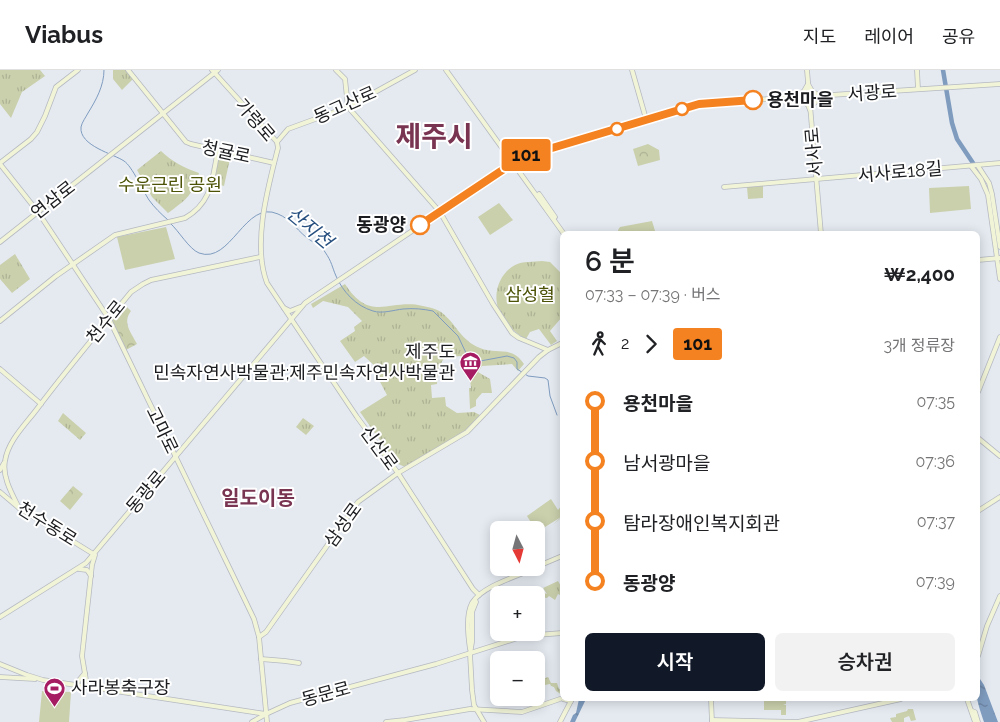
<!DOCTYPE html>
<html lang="ko">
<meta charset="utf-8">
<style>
:root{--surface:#fff;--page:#f2f2f2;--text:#202124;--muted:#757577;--line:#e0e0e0;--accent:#111827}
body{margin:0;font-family:Raleway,"Noto Sans KR",sans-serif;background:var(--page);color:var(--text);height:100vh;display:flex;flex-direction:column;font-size:19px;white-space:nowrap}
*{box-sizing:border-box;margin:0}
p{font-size:16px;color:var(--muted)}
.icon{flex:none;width:28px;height:28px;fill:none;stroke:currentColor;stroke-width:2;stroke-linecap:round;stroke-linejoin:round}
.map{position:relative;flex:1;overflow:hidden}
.side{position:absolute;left:560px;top:161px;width:420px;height:470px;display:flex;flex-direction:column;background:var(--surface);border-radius:8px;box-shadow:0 2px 12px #0003}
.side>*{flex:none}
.badge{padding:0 10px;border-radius:4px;font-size:18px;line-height:32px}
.needle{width:32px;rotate:174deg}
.tools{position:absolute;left:490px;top:451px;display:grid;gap:10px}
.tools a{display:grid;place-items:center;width:55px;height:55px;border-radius:8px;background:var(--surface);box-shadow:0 2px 12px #0003;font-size:25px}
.map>.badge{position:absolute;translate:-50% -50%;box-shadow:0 0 0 2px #fff}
.legs{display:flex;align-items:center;gap:8px;height:55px;padding:0 25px;font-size:16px}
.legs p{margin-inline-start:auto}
.summary{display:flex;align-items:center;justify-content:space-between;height:85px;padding:0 25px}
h1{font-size:28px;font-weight:600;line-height:38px}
.button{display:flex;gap:10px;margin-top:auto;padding:10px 25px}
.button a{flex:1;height:58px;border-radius:8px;background:var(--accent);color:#fff;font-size:20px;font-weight:600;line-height:58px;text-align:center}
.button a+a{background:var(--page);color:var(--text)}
ul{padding:0 25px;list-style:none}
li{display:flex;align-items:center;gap:18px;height:60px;font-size:19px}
li i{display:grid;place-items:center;width:8px;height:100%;margin:0 6px;background:currentColor}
li i::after{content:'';width:12px;height:12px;margin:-6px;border:4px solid;border-radius:50%;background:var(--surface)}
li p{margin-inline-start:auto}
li:first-child i{background:linear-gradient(#0000 50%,currentColor 0)}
li:last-child i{background:linear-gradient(currentColor 50%,#0000 0)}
header{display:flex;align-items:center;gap:30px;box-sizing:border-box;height:70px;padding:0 25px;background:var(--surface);border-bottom:1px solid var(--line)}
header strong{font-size:24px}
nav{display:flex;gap:28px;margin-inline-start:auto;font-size:18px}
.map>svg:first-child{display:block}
.grass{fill:url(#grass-tufts)}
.forest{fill:url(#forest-crowns)}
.garden{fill:#cad0ac}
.water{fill:url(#water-ripples)}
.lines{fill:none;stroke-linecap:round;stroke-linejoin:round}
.stream{stroke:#7f9cbf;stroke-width:1}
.river{stroke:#7f9cbf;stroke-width:4.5}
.secondary-casing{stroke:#b5b9c1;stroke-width:5.5}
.secondary{stroke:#f1f4d7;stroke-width:4}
.line-1-casing{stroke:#fff;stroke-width:11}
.line-1{stroke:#f58220;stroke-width:8}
.stop-1-dot{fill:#fff;stroke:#f58220;stroke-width:2.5}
.labels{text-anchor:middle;stroke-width:4;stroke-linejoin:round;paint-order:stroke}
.street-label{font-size:18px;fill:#1b1c1f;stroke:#fff}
.stop-label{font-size:18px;font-weight:bold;fill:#1b1c1f;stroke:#fff;text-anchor:start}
.park-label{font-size:18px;fill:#4c5307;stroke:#fff}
.poi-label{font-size:18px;fill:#1b1c1f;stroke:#fff;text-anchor:end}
.water-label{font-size:19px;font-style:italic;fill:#275080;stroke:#fff}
.quarter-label{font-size:20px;font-weight:bold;fill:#783451;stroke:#fff}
.town-label{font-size:28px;font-weight:bold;fill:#783451;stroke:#fff}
</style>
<header>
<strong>Viabus</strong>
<nav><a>지도</a><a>레이어</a><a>공유</a></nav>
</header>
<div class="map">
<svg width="1000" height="652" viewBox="0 0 1000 652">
<defs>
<pattern id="grass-tufts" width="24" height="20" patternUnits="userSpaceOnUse" patternTransform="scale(1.25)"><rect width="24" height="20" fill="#cad0ac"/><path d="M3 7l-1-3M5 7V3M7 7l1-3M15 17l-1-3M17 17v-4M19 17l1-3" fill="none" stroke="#adb294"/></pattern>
<pattern id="forest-crowns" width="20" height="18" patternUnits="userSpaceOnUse" patternTransform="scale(1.25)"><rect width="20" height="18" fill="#cad0ac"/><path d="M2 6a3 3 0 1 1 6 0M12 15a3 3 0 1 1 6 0" fill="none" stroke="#adb294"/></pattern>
<pattern id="water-ripples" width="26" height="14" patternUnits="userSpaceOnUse" patternTransform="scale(1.25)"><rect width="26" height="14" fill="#7f9cbf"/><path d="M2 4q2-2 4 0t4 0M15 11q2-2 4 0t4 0" fill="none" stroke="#677e9b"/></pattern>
</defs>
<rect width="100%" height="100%" fill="#e5eaf1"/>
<!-- grass -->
<g class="grass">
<polygon points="0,0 40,0 45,6 22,22 11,48 0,34"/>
<polygon points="113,0 126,0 133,9 122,20 113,9"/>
<path d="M161,81C173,92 184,98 199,103C193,125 186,130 168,143L152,127L137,100Z"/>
<polygon points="763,116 763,128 748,129 747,117"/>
<polygon points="15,184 30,209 12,223 0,209 0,195"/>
<path d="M542,191L550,192L562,204V247L550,261L557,271L551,275L539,259L530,262L526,269C516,265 501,249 498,238C493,222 500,203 515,195C523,191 533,192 542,191Z"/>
<path d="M345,214C371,254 389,228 423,236C428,237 437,239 441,242C455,252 461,271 480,278C497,285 512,275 524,294L518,301L512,294L482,296L478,302L490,309L492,323H482L476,330V336L470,339L469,318H471L470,310L473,309L472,301H466L467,290L460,286L444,288L438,299L437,314L431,315L432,328L445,327L446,336L457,343L474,342L480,345L465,361L405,397L396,393L360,342L387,325L379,310V304H384L386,307L390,306L386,300L376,297L364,286L355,292L340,271L355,261L354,257L362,251L348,237L323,231L313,238L311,234Z"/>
<polygon points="63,343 86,363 80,370 58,351"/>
<polygon points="303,348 314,356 306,365 296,357"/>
<polygon points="558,511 562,518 562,526 558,524 555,530 549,526 547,528 540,527 544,523 547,524 543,518"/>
<polygon points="548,607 551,613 557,613 559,619 562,618 562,625 556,621 554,617 551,616 550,614 545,615 543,609"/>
<polygon points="908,639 913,639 916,650 911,651 909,646 904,648 904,652 892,652 890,648 896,647 896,644 907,641"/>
</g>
<!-- forest -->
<g class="forest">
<polygon points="648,74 659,80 660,90 638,96 633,79"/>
<polygon points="220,81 231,84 224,116 214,113"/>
<path d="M124,234L131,241C122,253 131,262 137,274L126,280L111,249Z"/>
<polygon points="73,416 83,424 70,440 60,431"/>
</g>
<!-- garden -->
<g class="garden">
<polygon points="969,116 971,139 930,143 929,118"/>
<polygon points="499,133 513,150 490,165 478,147"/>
<polygon points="652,151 656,164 619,164 618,160 620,157"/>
<polygon points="166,157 175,189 125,200 117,167"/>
<polygon points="551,429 558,440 562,435 562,444 561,445 562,447 553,455 561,447 537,462 527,446"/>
<polygon points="42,621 71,622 69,652 39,652"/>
<polygon points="764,629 786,629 786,634 783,634 786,635 786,645 781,645 781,640 764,640"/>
</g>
<!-- water -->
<g class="water">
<path d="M980,609L984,615L998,652H984C980,639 972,621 980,609Z"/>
<polygon points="579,629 586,629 575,652 570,652 573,645 576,643"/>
</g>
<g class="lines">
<!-- stream -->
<g class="stream">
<path d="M104,0C104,16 96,30 88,43C86,47 82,52 81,57C79,76 114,84 124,91C132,96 143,121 149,130C154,137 161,144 168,150"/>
<path d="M170,153C179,161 189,179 199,183C231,195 245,129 278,144C291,149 299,163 310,170C316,174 322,177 325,182C332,192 332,197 336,206C343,222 356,236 373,241C382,244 394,240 403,239C414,238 423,239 433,241L458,266L467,285L475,292L507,286L514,288L517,292V299L528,306L545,308L548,310L550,326L557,345"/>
</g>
<!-- river -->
<polyline class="river" points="943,0 952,53 957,69 973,93"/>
<defs>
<g id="secondary">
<polyline points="128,0 186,72 191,74 274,93"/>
<path d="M212,0L277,72L278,78C268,117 252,174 267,213L357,347L398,403L473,519L479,525"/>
<polyline points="336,0 345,9 348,37 440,142 493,234 512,263 519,268 548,280"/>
<polyline points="446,0 564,164"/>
<polyline points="632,0 646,49"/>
<polyline points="807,0 821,164"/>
<polyline points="917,0 918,19"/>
<polygon points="808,14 812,21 821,27 811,36 810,40 808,35 798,27 804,21"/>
<polyline points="277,72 288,59 348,37 415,0"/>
<polyline points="507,80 527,84"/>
<polyline points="505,81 511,86 520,98"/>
<polyline points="0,93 31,69 37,62 45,46 56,17 78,0"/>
<polyline points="0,94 38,142 109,249 243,526 254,549 259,567 267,652"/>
<polyline points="971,96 981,109 988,125 1000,209"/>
<polyline points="978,96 989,113 992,124 1000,177"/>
<polyline points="501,98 504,93 504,84"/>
<polyline points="503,100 513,99 518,100"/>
<polyline points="521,100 521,94 527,87"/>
<polyline points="724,117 1000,93"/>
<polyline points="539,124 555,147"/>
<polyline points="0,172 218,0"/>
<polyline points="978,190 1000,188"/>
<polyline points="284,238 290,241 300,237"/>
<path d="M0,251L56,206L115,165L185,148C213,132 212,108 218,80"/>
<polyline points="0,299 41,334"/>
<polyline points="978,322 1000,267"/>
<polyline points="978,368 1000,386"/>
<polyline points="0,400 4,393"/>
<polyline points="0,422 19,438 95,485 92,495 82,586 86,610 85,616"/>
<path d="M19,438C12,424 2,407 5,391C8,371 25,355 37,339C67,299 99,261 131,222L143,214L151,210L260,187"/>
<polyline points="978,441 1000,427"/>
<polyline points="536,497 562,486"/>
<polyline points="79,499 87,500 91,506"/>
<polyline points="475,530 476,532 472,542 472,572 470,584 472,620 474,635 484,652"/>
<polyline points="0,547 86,493 305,233 522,87 646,49 707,33 1000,14"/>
<polyline points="259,567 266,562 358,432 398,403 467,362 539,287 548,280 562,273"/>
<path d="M470,579C468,566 466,544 472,533C482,516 518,506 536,498"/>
<polyline points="978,586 987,556 1000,526"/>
<polyline points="261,589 285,591 299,593"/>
<polyline points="0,594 27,605 43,610 266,644"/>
<polyline points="0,607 35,609"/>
<polyline points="75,615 85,603"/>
<polyline points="563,629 571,631"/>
<polyline points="711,629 712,652"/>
<polyline points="967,629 975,652"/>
<polyline points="972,641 975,642 978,652"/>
<polyline points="712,650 798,652 901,629"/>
<polyline points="252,652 266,644 290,633 436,594 524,566 562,563"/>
<polyline points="386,652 405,650 470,639 522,642 560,629"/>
<polyline points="560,652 572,629"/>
</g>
</defs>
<!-- secondary casing -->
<use href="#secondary" class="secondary-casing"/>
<!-- secondary -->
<use href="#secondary" class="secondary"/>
</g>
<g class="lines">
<defs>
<polyline id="line-1" points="420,155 522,87 699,34 753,30"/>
</defs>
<!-- line-1 casing -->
<use href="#line-1" class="line-1-casing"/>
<!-- line-1 -->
<use href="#line-1" class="line-1"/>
</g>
<!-- icons -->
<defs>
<symbol id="museum-pin" viewBox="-11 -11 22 30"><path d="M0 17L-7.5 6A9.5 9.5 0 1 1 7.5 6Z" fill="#a61c63" stroke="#fff"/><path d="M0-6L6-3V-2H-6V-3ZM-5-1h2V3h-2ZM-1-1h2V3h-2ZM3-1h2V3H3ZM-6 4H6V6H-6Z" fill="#fff"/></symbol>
<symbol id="stadium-pin" viewBox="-11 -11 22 30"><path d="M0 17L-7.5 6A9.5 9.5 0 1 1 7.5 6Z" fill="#a61c63" stroke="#fff"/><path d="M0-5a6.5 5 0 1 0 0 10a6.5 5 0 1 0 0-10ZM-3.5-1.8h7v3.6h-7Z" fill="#fff"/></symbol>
</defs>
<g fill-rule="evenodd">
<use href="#museum-pin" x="458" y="280" width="25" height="34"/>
<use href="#stadium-pin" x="42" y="606" width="25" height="34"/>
</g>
<!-- markers -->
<g class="stop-1-dot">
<circle cx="753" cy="30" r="9"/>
<circle cx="682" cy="39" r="6"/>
<circle cx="617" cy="59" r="6"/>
<circle cx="420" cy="155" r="9"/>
</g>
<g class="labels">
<!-- street labels -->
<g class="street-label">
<text transform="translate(872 23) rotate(-4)" y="6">서광로</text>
<text transform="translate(345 35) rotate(-24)" y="6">동고산로</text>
<text transform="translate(255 50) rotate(49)" y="6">가령로</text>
<text transform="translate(226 82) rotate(12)" y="6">청귤로</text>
<text transform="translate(814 82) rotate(-95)" y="6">서사로</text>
<text transform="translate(900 102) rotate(-5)" y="6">서사로18길</text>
<text transform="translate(53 130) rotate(-38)" y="6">연삼로</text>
<text transform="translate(106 252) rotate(-51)" y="6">천수로</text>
<text transform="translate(162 360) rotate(64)" y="6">고마로</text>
<text transform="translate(379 378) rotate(54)" y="6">신산로</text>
<text transform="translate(146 422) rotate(-50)" y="6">동광로</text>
<text transform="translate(47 454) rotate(32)" y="6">천수동로</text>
<text transform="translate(343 455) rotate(-54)" y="6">삼성로</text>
<text transform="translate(326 624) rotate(-15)" y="6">동문로</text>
</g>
<!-- stop labels -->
<g class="stop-label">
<text x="767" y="36">용천마을</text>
<text x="406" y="161" text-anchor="end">동광양</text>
</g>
<!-- park labels -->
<g class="park-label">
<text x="170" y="121">수운근린 공원</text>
<text x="530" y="231">삼성혈</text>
</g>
<!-- poi labels -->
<g class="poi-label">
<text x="455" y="288">제주도<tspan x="455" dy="21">민속자연사박물관;제주민속자연사박물관</tspan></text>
<text x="71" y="624" text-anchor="start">사라봉축구장</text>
</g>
<!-- water labels -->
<g class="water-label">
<text transform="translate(310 157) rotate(40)" y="7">산지천</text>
</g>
<!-- quarter labels -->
<g class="quarter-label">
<text x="258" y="435">일도이동</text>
</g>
<!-- town labels -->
<g class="town-label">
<text x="434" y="76">제주시</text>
</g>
</g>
</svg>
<div class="tools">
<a><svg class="needle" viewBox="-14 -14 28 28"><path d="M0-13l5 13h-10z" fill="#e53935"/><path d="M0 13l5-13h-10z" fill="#757577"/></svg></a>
<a>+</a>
<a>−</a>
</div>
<b class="badge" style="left:526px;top:85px;background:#f58220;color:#111">101</b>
<section class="side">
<div class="summary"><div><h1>6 분</h1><p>07:33 – 07:39 · 버스</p></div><b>₩2,400</b></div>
<div class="legs"><svg class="icon" aria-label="walk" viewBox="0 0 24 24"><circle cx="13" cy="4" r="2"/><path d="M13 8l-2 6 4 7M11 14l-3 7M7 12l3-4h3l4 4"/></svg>2<svg class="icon" aria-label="forward" viewBox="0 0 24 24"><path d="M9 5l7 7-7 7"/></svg><b class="badge" style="background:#f58220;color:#111">101</b><p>3개 정류장</p></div>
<ul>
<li><i style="color:#f58220"></i><b>용천마을</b><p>07:35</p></li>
<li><i style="color:#f58220"></i><span>남서광마을</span><p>07:36</p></li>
<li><i style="color:#f58220"></i><span>탐라장애인복지회관</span><p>07:37</p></li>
<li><i style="color:#f58220"></i><b>동광양</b><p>07:39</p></li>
</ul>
<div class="button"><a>시작</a><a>승차권</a></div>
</section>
</div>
